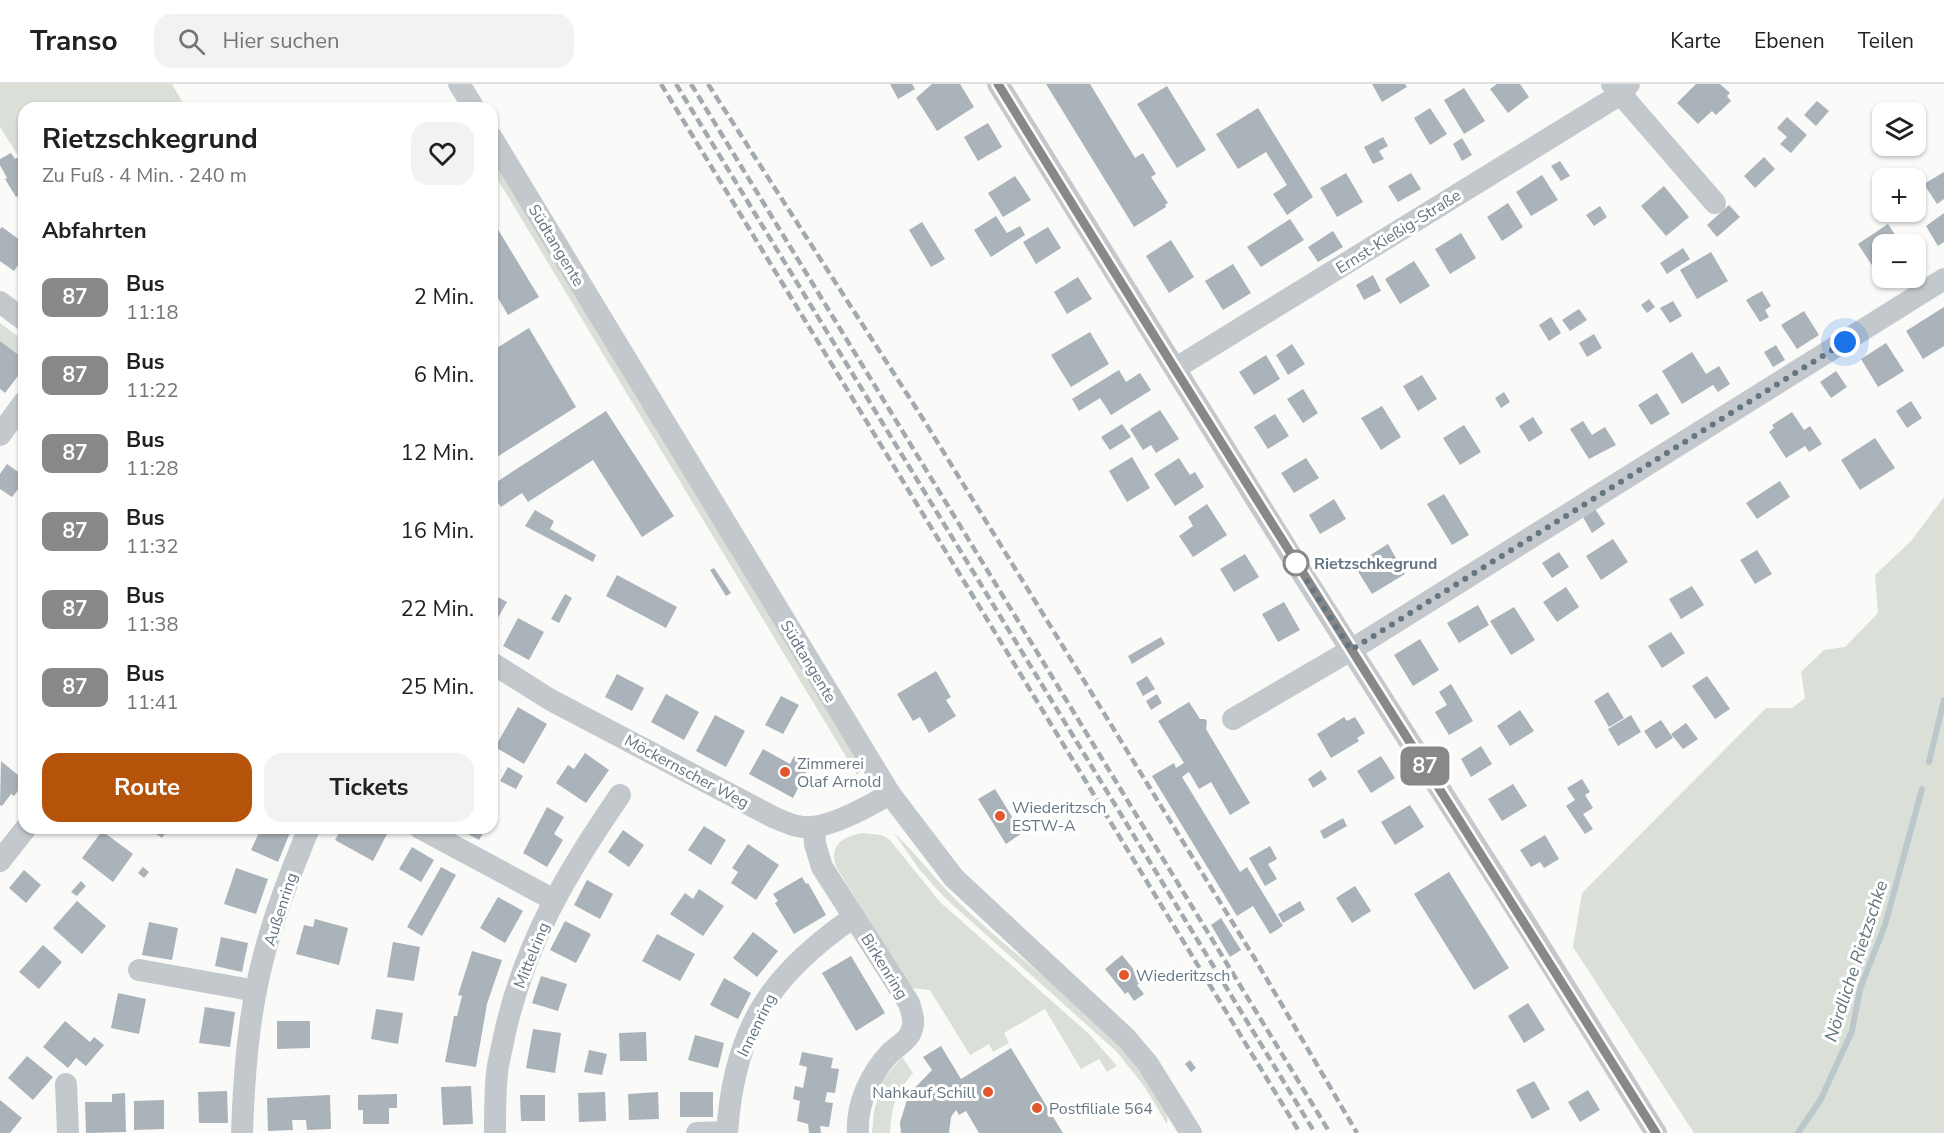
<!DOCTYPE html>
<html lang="de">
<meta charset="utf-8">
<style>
:root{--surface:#fff;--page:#f2f2f2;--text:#202124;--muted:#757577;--line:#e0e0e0;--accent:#b45309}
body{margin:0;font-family:"Nunito Sans",sans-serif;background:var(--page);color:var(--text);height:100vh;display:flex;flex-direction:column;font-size:22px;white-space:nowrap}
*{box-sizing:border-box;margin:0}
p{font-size:20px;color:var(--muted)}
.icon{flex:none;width:33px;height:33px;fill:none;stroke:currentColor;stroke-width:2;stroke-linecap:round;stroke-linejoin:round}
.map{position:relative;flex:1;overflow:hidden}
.drawer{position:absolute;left:18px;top:18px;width:480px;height:732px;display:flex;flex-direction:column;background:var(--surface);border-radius:18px;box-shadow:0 2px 4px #0004}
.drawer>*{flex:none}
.badge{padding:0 12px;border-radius:9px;font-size:21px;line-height:39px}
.fabs{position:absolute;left:1872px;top:18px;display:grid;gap:12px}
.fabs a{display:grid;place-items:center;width:54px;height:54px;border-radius:12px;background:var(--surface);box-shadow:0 2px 4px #0004;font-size:30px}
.you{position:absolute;width:30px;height:30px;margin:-15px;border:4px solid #fff;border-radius:50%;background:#1a73e8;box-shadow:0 0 0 9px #1a73e833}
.map>.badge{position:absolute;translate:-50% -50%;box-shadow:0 0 0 3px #fff}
h2{padding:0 24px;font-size:22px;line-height:54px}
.round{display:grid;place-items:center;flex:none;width:63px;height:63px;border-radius:18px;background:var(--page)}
.summary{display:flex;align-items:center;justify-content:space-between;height:102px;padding:0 24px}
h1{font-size:28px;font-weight:700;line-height:45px}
.cta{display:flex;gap:12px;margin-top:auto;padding:12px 24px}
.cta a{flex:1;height:69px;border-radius:18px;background:var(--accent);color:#fff;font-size:24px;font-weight:700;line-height:69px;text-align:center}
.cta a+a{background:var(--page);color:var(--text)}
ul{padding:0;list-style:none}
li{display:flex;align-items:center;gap:18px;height:78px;padding:0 24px}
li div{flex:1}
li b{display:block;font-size:22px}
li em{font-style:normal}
li .badge{min-width:66px;font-weight:700;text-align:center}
header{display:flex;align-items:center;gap:36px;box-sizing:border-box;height:84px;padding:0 30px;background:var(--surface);border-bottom:2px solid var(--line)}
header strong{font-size:28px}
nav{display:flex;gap:33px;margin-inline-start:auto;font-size:21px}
.search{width:420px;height:54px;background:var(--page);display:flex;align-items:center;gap:15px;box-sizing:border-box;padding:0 21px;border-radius:18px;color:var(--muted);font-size:22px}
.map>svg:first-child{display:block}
.green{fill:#dadfd7}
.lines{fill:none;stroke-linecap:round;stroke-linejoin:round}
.stream{stroke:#bbc7cb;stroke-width:6}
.building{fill:#aab3b9}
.minor{stroke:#c3c8cc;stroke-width:22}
.rail{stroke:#a2aab0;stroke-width:4.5;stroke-dasharray:9 4.5;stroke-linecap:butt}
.line-casing{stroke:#fff;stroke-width:14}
.line{stroke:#888;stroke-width:9}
.walk{stroke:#657683;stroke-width:6;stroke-dasharray:0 10.8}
.stop-dot{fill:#fff;stroke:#888;stroke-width:3}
.poi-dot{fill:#e4572e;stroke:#fff;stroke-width:2}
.labels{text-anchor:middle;stroke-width:6;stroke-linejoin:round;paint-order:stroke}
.street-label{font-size:16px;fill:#657683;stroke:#fff}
.stop-label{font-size:16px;font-weight:bold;fill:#657683;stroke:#fff;text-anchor:start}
.poi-label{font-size:16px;fill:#657683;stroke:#fff;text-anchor:start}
.water-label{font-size:18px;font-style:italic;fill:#60757c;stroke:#fff}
</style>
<header>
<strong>Transo</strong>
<div class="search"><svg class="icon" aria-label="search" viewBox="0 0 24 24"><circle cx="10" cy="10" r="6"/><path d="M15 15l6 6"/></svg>Hier suchen</div>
<nav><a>Karte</a><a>Ebenen</a><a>Teilen</a></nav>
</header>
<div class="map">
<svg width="1944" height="1049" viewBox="0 0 1944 1049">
<rect width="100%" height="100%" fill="#fafaf8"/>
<!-- green -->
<g class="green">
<polygon points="0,0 172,0 186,24 24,24 24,81 0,43"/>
<polygon points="492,74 863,686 857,691 492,86"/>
<polygon points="0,239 24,257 24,275 0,257"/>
<polygon points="1944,413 1944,1049 1694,1049 1573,863 1582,809 1766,624 1792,624 1805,614 1801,588 1824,566 1845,563 1878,529 1875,491 1911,457"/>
<path d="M862,749L881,751L889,755L940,818L1089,950L1117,982L1107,988L1099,975L1081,985L1045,925L1004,949L1009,959L993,968L989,960L970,971L930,906L911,904L906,898L836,782C829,761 843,753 862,749Z"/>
<path d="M894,749C916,769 933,793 953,813C1018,878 1108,933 1156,1011C1161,1020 1169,1029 1167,1040L1144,1002L1117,968L944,813L919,785Z"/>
<path d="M902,973L913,989C895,1010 892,1021 890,1049H872L874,1027L883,996Z"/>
</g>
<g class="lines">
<!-- stream -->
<g class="stream">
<polyline points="1929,678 1944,616"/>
<polyline points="1798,1049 1821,1015 1852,947 1860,905 1885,841 1922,705"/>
</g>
</g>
<!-- building -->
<g class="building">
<polygon points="890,0 912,0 915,5 898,15"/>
<polygon points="932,0 960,0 974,23 937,47 916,14"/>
<polygon points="1046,0 1090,0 1135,74 1143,69 1156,90 1151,93 1168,119 1165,121 1166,123 1134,143"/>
<polygon points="1372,0 1405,0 1407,3 1382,18"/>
<polygon points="1497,0 1520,0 1529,13 1508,29 1490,5"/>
<polygon points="1696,0 1720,0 1730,9 1727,12 1731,17 1716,31 1712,27 1698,40 1677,19"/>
<polygon points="1167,2 1206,66 1177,84 1137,20"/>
<polygon points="1464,4 1485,37 1464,50 1444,16"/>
<polygon points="1817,17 1829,27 1816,42 1804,31"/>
<polygon points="1258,24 1313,113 1287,131 1273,110 1287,101 1266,68 1238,85 1216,50"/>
<polygon points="1430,24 1447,50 1430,61 1414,34"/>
<polygon points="1787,33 1807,51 1791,69 1780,60 1787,53 1777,44"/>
<polygon points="988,39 1002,63 978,77 964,53"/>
<polygon points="1383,53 1388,62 1379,67 1384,75 1373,80 1364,63"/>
<polygon points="1462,54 1472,71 1462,77 1453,60"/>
<polygon points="11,69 15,75 19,73 24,81 24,108 16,113 5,95 7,94 0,81 0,75"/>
<polygon points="1764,73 1775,85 1755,104 1744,92"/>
<polygon points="1560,77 1570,92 1561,97 1551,82"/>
<polygon points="1944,88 1944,115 1937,120 1924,100"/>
<polygon points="1346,89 1363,118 1337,133 1320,104"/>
<polygon points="1411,89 1421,105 1398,118 1388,102"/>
<polygon points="1542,91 1558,116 1531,132 1516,108"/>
<polygon points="1015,92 1031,116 1003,133 988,109"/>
<polygon points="1664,102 1689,133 1666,152 1641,122"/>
<polygon points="1508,119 1523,143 1502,157 1487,133"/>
<polygon points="1729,121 1740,133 1717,153 1707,141"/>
<polygon points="1600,122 1607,133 1594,142 1586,131"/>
<polygon points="1944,129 1944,158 1938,162 1926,142"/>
<polygon points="996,132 1007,149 1020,142 1025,151 991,173 974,146"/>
<polygon points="1290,135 1304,156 1261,183 1247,163"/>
<polygon points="922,138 945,175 931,183 909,146"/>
<polygon points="494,139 539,213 508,231 492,204 492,140"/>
<polygon points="1888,140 1901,160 1882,160 1881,195 1858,160"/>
<polygon points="2,143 24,159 24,173 14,187 0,177 0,145"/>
<polygon points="1048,143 1061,164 1036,180 1023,158"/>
<polygon points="1333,147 1343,163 1318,178 1308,163"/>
<polygon points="1461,149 1476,174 1450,190 1435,165"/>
<polygon points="1171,156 1194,193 1169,209 1146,172"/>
<polygon points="1683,164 1690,175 1667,190 1660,179"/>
<polygon points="1711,168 1728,197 1697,215 1680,186"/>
<polygon points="1414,177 1430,202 1400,220 1385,195"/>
<polygon points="1233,180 1251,209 1223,226 1205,197"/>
<polygon points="1373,191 1381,207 1364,216 1356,201"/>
<polygon points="1078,193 1092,215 1067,230 1054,208"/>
<polygon points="1762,207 1771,222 1765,226 1769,233 1760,238 1746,216"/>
<polygon points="1649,215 1655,223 1647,229 1641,221"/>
<polygon points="1673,217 1682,232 1670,239 1660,224"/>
<polygon points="1944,223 1944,262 1923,275 1906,247"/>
<polygon points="1579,225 1587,236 1570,247 1562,236"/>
<polygon points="1804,227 1819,251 1797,265 1781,241"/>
<polygon points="1551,233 1561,249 1549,257 1539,241"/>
<polygon points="529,244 576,323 492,376 492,267"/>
<polygon points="1090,248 1109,280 1071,303 1051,271"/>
<polygon points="1594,250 1602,264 1587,273 1579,259"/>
<polygon points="0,257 24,275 24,284 5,309 0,305"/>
<polygon points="1886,259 1904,287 1878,303 1861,275"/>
<polygon points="1292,260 1305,280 1288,291 1276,271"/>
<polygon points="1776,261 1785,276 1773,283 1764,268"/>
<polygon points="1692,268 1706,290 1719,282 1730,300 1718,308 1713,301 1682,320 1662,287"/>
<polygon points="1266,271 1280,295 1254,311 1239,288"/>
<polygon points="1119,286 1126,298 1140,289 1151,306 1111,331 1100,314 1079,327 1072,315"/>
<polygon points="1836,287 1847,303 1831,314 1820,298"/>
<polygon points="1422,291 1437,315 1418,327 1403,302"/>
<polygon points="1303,305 1318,329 1303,339 1287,315"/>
<polygon points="1504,308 1510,318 1501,324 1495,314"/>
<polygon points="1657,309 1670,330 1651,341 1638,321"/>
<polygon points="1911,317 1922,334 1907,344 1896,327"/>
<polygon points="1382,322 1401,353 1381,366 1361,334"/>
<polygon points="1160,326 1179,355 1156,369 1151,361 1143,366 1130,345"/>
<polygon points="606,327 674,432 642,453 593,376 528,418 522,409 501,423 492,410 492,401"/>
<polygon points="1792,328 1804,346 1810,342 1822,360 1809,368 1805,362 1786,374 1769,348 1774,344 1772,341"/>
<polygon points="1275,330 1289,352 1268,365 1254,343"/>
<polygon points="1533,333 1543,349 1529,358 1519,342"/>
<polygon points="1583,337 1592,351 1605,343 1616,361 1589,375 1570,345"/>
<polygon points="1122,340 1131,353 1110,366 1101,353"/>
<polygon points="1464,341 1481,368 1460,381 1443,354"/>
<polygon points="1875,354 1895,384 1860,406 1841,376"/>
<polygon points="1132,373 1150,404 1127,418 1109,387"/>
<polygon points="1179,374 1190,391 1195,388 1204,403 1175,422 1154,390"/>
<polygon points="1306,374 1319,394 1294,409 1281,389"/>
<polygon points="7,380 24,392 24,397 12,413 0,405 0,390"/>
<polygon points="1780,397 1790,413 1757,435 1746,419"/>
<polygon points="1444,410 1469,451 1452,461 1427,420"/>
<polygon points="1334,415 1346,435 1320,450 1309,431"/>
<polygon points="1207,420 1227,451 1193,473 1179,452 1193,442 1188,433"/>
<polygon points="1595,425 1605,440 1592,449 1583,433"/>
<polygon points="535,426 554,437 550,445 596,471 593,478 525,442"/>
<polygon points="1613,455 1628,478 1601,496 1586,472"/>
<polygon points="1388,460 1405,490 1372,510 1354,481"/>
<polygon points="1757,466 1772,490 1755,500 1740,476"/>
<polygon points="1559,468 1569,483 1552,494 1542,479"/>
<polygon points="1245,470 1259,493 1234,508 1220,485"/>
<polygon points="714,484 731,509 726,512 710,486"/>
<polygon points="617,491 677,523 666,544 606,512"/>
<polygon points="1692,502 1704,521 1681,535 1669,515"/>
<polygon points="1566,503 1579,523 1557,538 1543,518"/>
<polygon points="492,510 507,518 492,544"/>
<polygon points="565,510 572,514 559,539 551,535"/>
<polygon points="1284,518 1300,546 1278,558 1262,530"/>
<polygon points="1478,521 1489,541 1459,559 1447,539"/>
<polygon points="1514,523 1535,556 1511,571 1490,537"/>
<polygon points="518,534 544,548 529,576 503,562"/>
<polygon points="1671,548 1685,569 1662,584 1648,562"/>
<polygon points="1161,553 1165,560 1132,580 1128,572"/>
<polygon points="1420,555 1439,586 1413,602 1394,571"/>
<polygon points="936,587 951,613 946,616 956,632 929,649 920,633 913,637 897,610"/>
<polygon points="617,590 644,604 632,627 605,613"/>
<polygon points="1147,592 1155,605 1143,612 1136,599"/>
<polygon points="1707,592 1730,625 1715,635 1692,602"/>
<polygon points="1451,600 1473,637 1449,651 1435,628 1447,621 1439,608"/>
<polygon points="1608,608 1624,634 1609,643 1594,617"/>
<polygon points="666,610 699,628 684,656 651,638"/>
<polygon points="1157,610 1162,619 1151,626 1146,617"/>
<polygon points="781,612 799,621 783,650 765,641"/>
<polygon points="1189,618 1200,635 1205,635 1207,637 1206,645 1250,719 1230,731 1211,698 1199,705 1189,688 1182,693 1240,788 1247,783 1283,842 1270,850 1253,822 1237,832 1152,692 1174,679 1176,684 1184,679 1158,637"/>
<polygon points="518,623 547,640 524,680 495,663"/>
<polygon points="1520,626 1534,647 1510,662 1497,642"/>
<polygon points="715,631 745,647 726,683 696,667"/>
<polygon points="1631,631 1641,648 1618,662 1608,645"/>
<polygon points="1344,633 1347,637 1355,633 1365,649 1357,654 1359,657 1331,674 1317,650"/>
<polygon points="1661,636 1673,654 1656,665 1644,647"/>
<polygon points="1686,639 1698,655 1683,665 1671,650"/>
<polygon points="1481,662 1492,680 1471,693 1461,675"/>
<polygon points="763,665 790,680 794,672 810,681 793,714 749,690"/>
<polygon points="585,669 609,686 586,719 556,699 568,681 574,685"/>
<polygon points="1381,672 1395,694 1371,709 1357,687"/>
<polygon points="1,677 24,696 24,699 14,712 11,710 2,722 0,721"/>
<polygon points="508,683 523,692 516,705 500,697"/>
<polygon points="1321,686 1327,695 1313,704 1308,695"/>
<polygon points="1582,695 1590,708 1585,711 1593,724 1583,730 1593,745 1585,750 1566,722 1575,716 1567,704"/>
<polygon points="1513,700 1527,722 1502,737 1488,715"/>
<polygon points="995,705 1022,749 1006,760 978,715"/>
<polygon points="1410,721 1424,743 1395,761 1381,738"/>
<polygon points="547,723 564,733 554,750 563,756 547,783 523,769"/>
<polygon points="1343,734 1347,742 1324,755 1320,747"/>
<polygon points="704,742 726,756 711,781 688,766"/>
<polygon points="148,744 169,744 162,754"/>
<polygon points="261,744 287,744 291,746 278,778 251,766"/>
<polygon points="342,744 377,744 387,750 373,777 335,756"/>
<polygon points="457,744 486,744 479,756"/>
<polygon points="623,746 644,761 629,783 608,768"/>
<polygon points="102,747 133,770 113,798 82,774"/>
<polygon points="1545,751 1559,775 1544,784 1540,778 1531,783 1520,766"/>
<polygon points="748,760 779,781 756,816 731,799 738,788 732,784"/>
<polygon points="1270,762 1277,775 1268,780 1277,795 1265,802 1249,774"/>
<polygon points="412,763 434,776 421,798 399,785"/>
<polygon points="143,783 149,788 144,794 138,789"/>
<polygon points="441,783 456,791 422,852 407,843"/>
<polygon points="236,784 268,795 256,830 224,820"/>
<polygon points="24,786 41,801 26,819 9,804"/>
<polygon points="1449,788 1509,884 1474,906 1414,810"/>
<polygon points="802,793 806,800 808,799 826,831 794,850 775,819 778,817 773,810"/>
<polygon points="587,796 613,810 600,835 574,821"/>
<polygon points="81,797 86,802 77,812 71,808"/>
<polygon points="1355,802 1371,827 1352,839 1336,814"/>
<polygon points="699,805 724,822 703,852 670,830 685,809 693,815"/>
<polygon points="498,813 523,827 505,859 480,844"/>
<polygon points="77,817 106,842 82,870 53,844"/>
<polygon points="1300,817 1305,826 1283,839 1278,830"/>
<polygon points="1221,834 1241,866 1230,873 1211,841"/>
<polygon points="315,835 348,844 339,881 296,870 304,841 313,843"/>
<polygon points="565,837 591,850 576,879 550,866"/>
<polygon points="149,838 178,844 172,876 142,871"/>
<polygon points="753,848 778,867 757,893 733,874"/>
<polygon points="657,850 695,870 680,897 642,877"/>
<polygon points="221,853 248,859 242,888 215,882"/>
<polygon points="393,858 420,863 414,897 387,893"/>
<polygon points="43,861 62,878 39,905 19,888"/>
<polygon points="472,867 502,876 487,920 476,983 445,978 454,932 457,932 462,912 458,911"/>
<polygon points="1122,871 1143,897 1137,901 1144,910 1134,917 1128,908 1125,910 1105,885"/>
<polygon points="851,872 885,929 856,947 822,889"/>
<polygon points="541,892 567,900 558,927 532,919"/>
<polygon points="724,894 751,909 738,935 710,921"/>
<polygon points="118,909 146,915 139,950 111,944"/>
<polygon points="1528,919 1545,946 1524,959 1508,932"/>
<polygon points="205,923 235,928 230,963 199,959"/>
<polygon points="376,925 403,929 398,960 371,955"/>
<polygon points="65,937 90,958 94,953 104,961 86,982 76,974 68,984 43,963"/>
<polygon points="277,937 310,937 310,964 277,965"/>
<polygon points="533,945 561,949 555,989 526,984"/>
<polygon points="646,948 647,977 620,977 619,949"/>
<polygon points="695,951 724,959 718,984 688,976"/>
<polygon points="941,962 961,995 1011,964 1063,1049 979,1049 966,1027 959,1031 956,1026 951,1033 949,1049 901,1049 900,1038 909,1010 932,986 923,973"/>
<polygon points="589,966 607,970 602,991 584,988"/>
<polygon points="802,968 833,974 831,984 839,985 835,1009 827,1008 825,1018 833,1019 829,1043 820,1042 821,1049 809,1049 808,1040 797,1037 800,1017 793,1015 795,1002 803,1004 807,983 799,981"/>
<polygon points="27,972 53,993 33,1016 8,994"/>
<polygon points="1190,976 1196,984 1191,988 1185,980"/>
<polygon points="1534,997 1550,1025 1532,1035 1516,1006"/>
<polygon points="471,1002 473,1040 443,1041 441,1003"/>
<polygon points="1588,1006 1600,1026 1580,1038 1568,1018"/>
<polygon points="227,1007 228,1039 199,1039 198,1008"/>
<polygon points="605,1008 606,1037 579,1038 578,1009"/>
<polygon points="658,1008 659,1035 629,1036 628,1010"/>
<rect x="680" y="1008" width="33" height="25"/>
<polygon points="125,1009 126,1048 86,1049 85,1018 112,1018 112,1010"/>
<polygon points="397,1010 397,1024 389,1024 389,1040 363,1040 363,1026 358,1026 358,1011"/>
<polygon points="330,1011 331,1045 307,1046 306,1036 292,1036 293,1046 268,1047 267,1014"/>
<polygon points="520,1011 545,1011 545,1037 521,1037"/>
<polygon points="0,1016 22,1034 10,1049 0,1049"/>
<polygon points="164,1016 164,1045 134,1046 134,1017"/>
</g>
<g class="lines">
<!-- minor -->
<g class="minor">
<polyline points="459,0 474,24"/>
<polyline points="998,0 1302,489 1524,837 1656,1049"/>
<polyline points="1612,0 1715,119"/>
<polyline points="492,54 890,710 954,794 1126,954 1148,980 1191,1049"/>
<polyline points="0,218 24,236"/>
<polyline points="1176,284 1621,10 1629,0"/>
<polyline points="0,351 24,318"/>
<path d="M492,579L549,615L773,733C785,738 799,745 813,743C837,740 869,722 890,710"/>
<polyline points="1233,635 1351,566 1944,195"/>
<path d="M814,743L815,760L822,783L909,919C912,929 916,939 910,950C907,957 896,963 890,969C871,989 856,1020 858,1049"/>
<polyline points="420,744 554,816"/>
<polyline points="0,777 26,744"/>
<polyline points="139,886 256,907"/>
<polyline points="66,1000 68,1049"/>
<path d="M242,1049C244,992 248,935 262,879C273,833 291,788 309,744"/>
<path d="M495,1049C495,1029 495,1009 497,989C498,977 502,965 504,953C524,860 567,788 620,711"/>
<polyline points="697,1049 727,1048"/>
<path d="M727,1049C734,946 769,891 854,833"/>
</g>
<!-- rail -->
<g class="rail">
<polyline points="661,0 1300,1049"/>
<polyline points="676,0 1315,1049"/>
<polyline points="691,0 1330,1049"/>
<polyline points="708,0 925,338 1255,875 1357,1049"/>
</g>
</g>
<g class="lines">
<defs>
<path id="line" d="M998,0C1214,352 1437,699 1656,1049"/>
</defs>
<!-- line casing -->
<use href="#line" class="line-casing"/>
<!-- line -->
<use href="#line" class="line"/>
<!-- walk -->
<polyline class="walk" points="1296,479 1290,470 1351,566 1845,258"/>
</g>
<!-- markers -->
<circle class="stop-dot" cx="1296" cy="479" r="12"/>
<g class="poi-dot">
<circle cx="785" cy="688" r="6"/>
<circle cx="1000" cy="732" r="6"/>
<circle cx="1124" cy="891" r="6"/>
<circle cx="988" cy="1008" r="6"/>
<circle cx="1037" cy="1024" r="6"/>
</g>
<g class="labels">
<!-- street labels -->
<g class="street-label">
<text transform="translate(1398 147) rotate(-32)" y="6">Ernst-Kießig-Straße</text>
<text transform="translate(557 161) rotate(59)" y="6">Südtangente</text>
<text transform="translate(809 577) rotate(59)" y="6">Südtangente</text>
<text transform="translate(687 687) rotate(28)" y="6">Möckernscher Weg</text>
<text transform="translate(280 825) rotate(-72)" y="6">Außenring</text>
<text transform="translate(531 871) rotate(-68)" y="6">Mittelring</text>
<text transform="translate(885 882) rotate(58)" y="6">Birkenring</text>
<text transform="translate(756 941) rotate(-64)" y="6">Innenring</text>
</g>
<!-- stop labels -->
<g class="stop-label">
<text x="1314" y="485">Rietzschkegrund</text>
</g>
<!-- poi labels -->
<g class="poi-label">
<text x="797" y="685">Zimmerei<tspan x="797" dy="18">Olaf Arnold</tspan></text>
<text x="1012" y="729">Wiederitzsch<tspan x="1012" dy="18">ESTW-A</tspan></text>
<text x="1136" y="897">Wiederitzsch</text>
<text x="976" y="1014" text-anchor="end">Nahkauf Schill</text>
<text x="1049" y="1030">Postfiliale 564</text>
</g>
<!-- water labels -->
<g class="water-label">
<text transform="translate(1856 877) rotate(-72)" y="6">Nördliche Rietzschke</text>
</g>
</g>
</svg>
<div class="fabs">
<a><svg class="icon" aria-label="layers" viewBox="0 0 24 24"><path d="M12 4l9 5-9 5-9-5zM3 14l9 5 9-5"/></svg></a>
<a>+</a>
<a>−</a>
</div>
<div class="you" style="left:1845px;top:258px"></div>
<b class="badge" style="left:1425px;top:682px;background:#888;color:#fff">87</b>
<section class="drawer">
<div class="summary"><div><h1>Rietzschkegrund</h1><p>Zu Fuß · 4 Min. · 240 m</p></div><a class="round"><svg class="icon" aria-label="heart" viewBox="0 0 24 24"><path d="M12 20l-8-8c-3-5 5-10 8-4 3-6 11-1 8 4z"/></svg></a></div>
<h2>Abfahrten</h2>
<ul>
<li><span class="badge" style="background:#888;color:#fff">87</span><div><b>Bus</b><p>11:18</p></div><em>2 Min.</em></li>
<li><span class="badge" style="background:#888;color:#fff">87</span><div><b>Bus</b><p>11:22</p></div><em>6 Min.</em></li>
<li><span class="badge" style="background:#888;color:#fff">87</span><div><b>Bus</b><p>11:28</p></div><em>12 Min.</em></li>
<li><span class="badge" style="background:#888;color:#fff">87</span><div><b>Bus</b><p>11:32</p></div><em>16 Min.</em></li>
<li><span class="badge" style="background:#888;color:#fff">87</span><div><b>Bus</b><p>11:38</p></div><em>22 Min.</em></li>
<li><span class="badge" style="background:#888;color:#fff">87</span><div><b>Bus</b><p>11:41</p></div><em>25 Min.</em></li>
</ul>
<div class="cta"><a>Route</a><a>Tickets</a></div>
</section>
</div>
